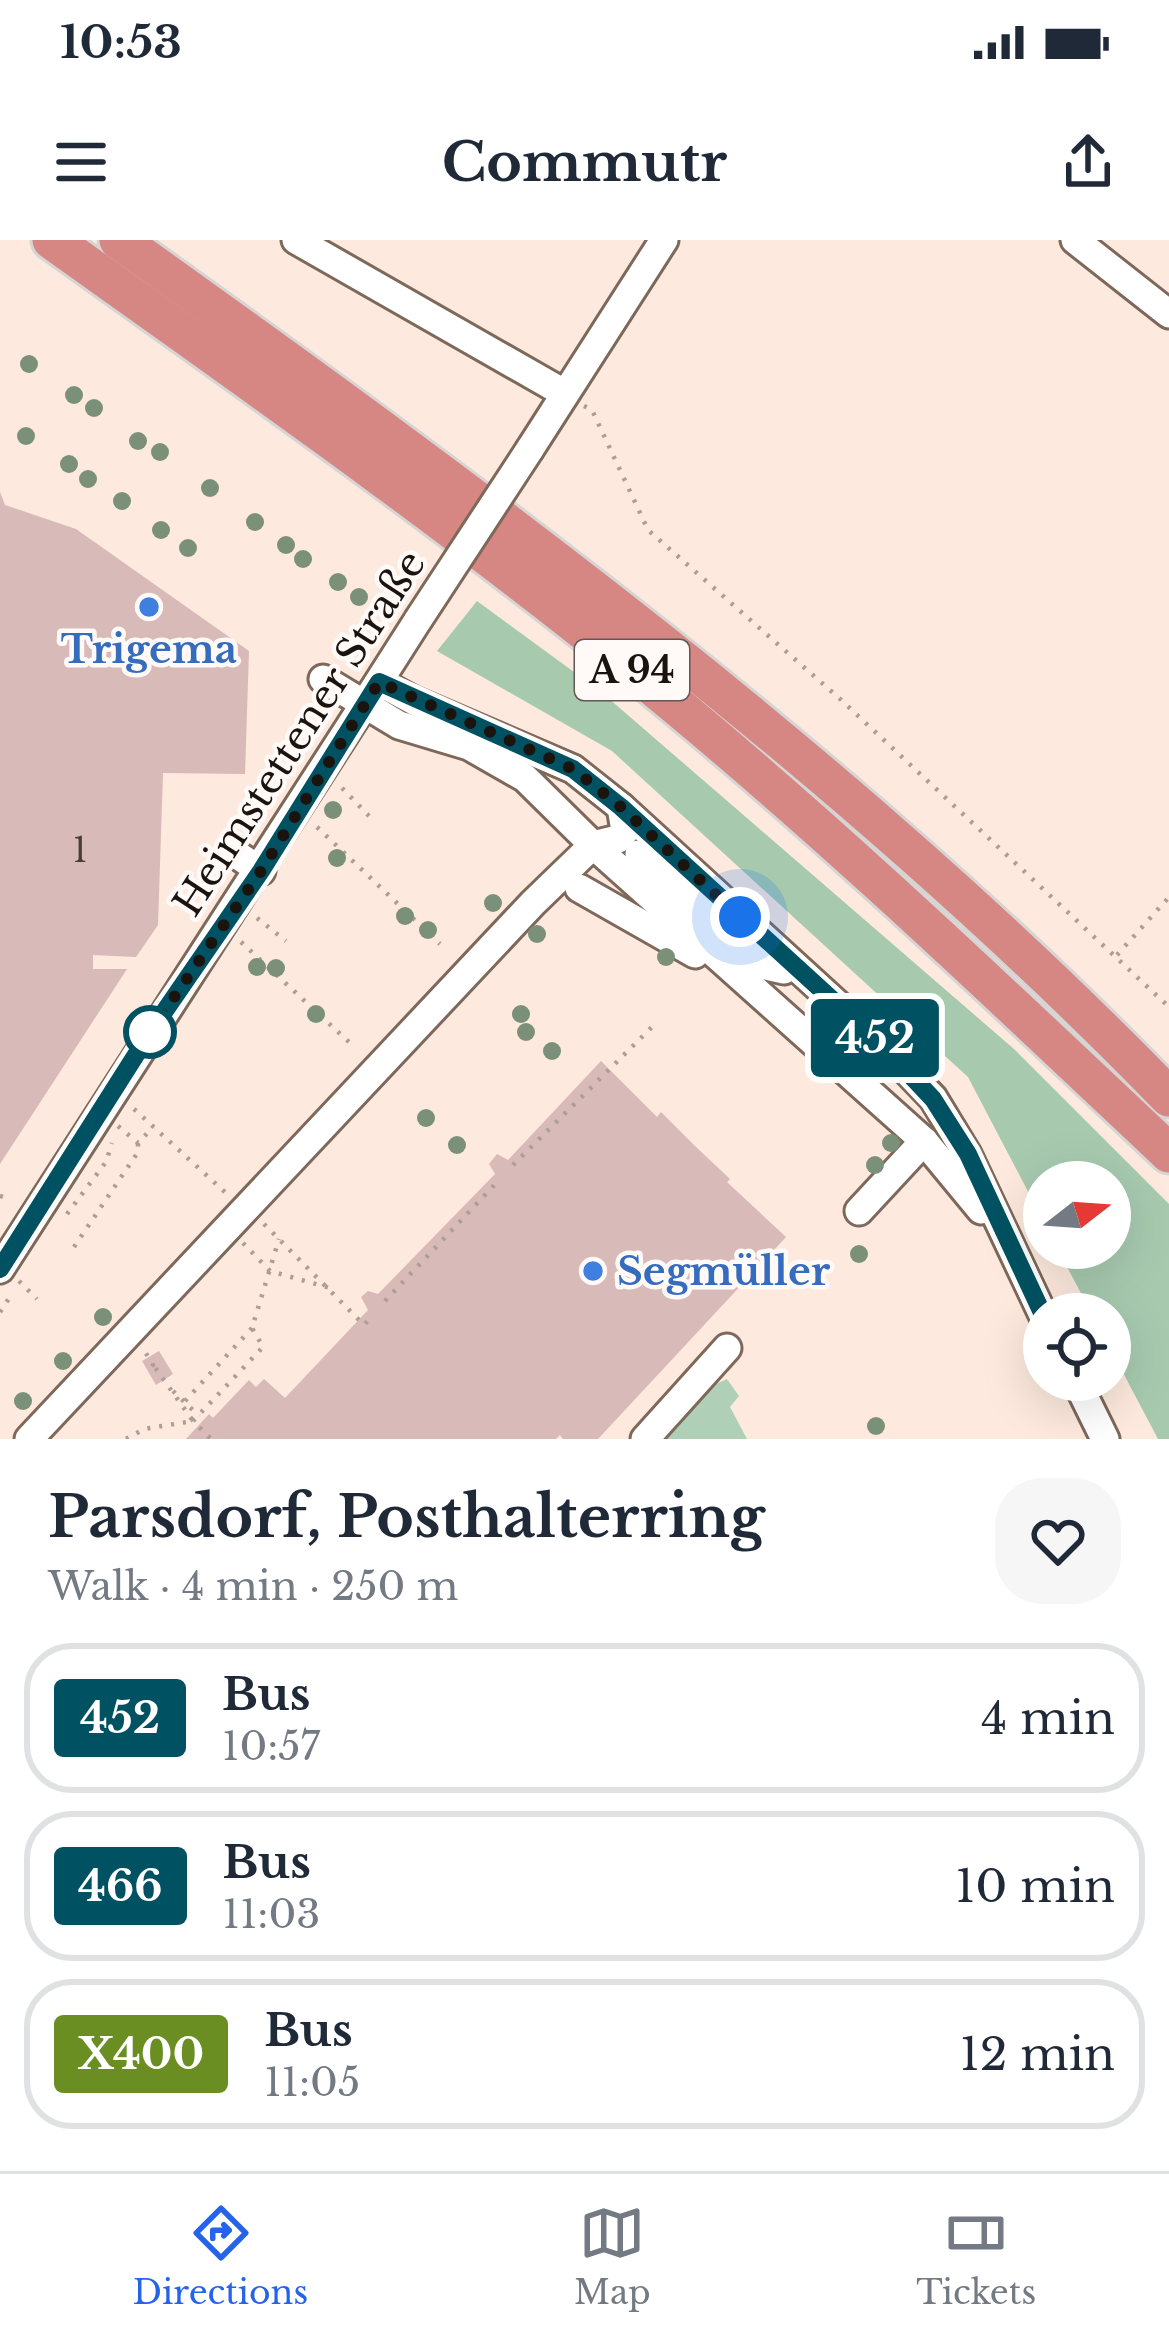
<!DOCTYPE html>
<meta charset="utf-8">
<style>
:root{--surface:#fff;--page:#f6f6f7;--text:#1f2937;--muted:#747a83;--line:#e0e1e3;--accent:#2563eb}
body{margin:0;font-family:"Libre Baskerville",serif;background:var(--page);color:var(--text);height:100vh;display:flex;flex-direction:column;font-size:45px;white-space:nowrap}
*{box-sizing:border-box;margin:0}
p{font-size:39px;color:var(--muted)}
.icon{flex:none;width:66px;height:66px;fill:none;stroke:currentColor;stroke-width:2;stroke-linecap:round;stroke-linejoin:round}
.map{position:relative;height:1199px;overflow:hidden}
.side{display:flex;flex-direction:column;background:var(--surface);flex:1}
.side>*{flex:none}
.badge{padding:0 24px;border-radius:9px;font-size:42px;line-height:78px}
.needle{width:78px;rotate:73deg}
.controls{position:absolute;left:1023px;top:921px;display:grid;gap:24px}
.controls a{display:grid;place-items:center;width:108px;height:108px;border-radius:50%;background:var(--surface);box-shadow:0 12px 48px #0002;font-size:60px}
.you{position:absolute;width:60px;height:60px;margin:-30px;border:9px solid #fff;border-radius:50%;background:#1a73e8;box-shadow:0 0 0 18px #1a73e833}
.map>.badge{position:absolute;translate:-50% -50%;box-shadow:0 0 0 6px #fff}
.round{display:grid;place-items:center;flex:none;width:126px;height:126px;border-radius:48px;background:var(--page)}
.headline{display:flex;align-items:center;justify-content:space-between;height:204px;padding:0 48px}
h1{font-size:57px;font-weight:700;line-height:90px}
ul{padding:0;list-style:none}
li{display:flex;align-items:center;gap:36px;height:150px;margin:0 24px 18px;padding:0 24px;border:6px solid var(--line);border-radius:48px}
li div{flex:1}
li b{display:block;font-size:45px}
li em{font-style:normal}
li .badge{min-width:132px;font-weight:700;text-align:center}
.status{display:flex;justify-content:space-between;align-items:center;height:84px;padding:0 60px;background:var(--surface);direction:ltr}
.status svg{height:33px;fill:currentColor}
header{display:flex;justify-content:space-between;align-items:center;height:156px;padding:0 48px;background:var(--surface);font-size:54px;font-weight:700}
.tabs{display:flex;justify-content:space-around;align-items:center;height:168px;border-top:3px solid var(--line);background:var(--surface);font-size:33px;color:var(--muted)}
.tabs a{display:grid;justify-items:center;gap:6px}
.tabs .active{color:var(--accent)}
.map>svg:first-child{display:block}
.green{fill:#afcfb6}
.forest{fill:#a7caaf}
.building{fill:#d8bab8}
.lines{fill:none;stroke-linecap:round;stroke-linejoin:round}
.minor-casing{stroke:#7d685a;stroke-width:33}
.highway-casing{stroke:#d6d5d4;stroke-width:45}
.path{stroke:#ad9d94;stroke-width:4.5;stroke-dasharray:3 9;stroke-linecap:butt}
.minor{stroke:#fff;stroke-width:27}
.highway{stroke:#d68783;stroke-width:39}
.minor-bridge-casing{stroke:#7d685a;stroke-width:33;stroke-linecap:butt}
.minor-bridge{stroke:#fff;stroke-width:27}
.tree{fill:#7b9078}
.line-casing{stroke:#fff;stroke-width:27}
.line{stroke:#005262;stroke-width:18}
.walk{stroke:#1b130e;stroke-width:12;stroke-dasharray:0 21.6}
.shop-dot{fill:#3f7fe0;stroke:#fffaf7;stroke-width:4.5}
.stop-dot{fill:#fff;stroke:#005262;stroke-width:6}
.labels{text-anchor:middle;stroke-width:9;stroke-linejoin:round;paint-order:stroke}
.number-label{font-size:33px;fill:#4a3d38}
.shield{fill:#fffaf7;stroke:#5f5854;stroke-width:3}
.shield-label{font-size:36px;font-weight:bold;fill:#1b130e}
.shop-label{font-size:39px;font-weight:bold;fill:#366cbe;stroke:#fffaf7}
.street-label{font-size:39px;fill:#1b130e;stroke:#fffaf7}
</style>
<div class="status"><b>10:53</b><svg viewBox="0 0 49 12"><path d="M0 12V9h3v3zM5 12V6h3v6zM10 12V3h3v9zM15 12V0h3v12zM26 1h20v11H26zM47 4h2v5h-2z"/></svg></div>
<header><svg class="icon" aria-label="menu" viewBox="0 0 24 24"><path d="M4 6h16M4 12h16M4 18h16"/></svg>Commutr<svg class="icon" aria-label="share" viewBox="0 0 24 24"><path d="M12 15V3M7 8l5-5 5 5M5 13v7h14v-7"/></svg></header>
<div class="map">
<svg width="1169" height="1199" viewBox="0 0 1169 1199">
<rect width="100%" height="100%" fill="#fde9dd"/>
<!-- green -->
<polygon class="green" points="727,1139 739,1156 730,1167 747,1199 664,1199 716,1144"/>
<!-- forest -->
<polygon class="forest" points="477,361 600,451 1014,809 1169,964 1169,1199 1158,1199 1110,1108 1110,1074 1092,1074 1057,1008 1110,1008 1110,942 1044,942 1044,982 968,837 612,511 437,411"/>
<!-- building -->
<g class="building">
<polygon points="0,252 5,265 76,289 249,411 245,534 163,533 158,685 136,717 93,715 93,729 127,729 0,924"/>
<polygon points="601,821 657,877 661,872 695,906 730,939 727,942 786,997 598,1199 563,1199 560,1195 556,1199 186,1199 209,1174 213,1178 249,1140 256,1147 264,1139 285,1158 368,1070 361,1057 368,1051 378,1054 495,934 489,924 497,914 508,920"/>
<polygon points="159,1111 173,1134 156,1145 142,1121"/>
</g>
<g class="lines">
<defs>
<g id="minor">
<polyline points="296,0 564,153"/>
<polyline points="1075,0 1169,74"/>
<polyline points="530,209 664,0"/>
<polyline points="323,439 399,485 469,506 525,538 593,605 924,901 981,970"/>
<polyline points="379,442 414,461 573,529 621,567 884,807 933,858 967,914 1044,1077"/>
<polyline points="233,612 261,631"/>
<polyline points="639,614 766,726 784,730"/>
<polyline points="579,648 695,714"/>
<polyline points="859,971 924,901"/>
<path d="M0,1029C139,812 280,597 418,380"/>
<polyline points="1076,1140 1105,1199"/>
<polyline points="29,1199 533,663 593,605 618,599 625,591 621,567"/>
<polyline points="645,1199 727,1108"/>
</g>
<g id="highway">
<path d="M52,0C244,137 438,273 622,421C813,575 991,745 1169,913"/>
<path d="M119,0C486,262 854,532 1169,857"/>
</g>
</defs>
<!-- minor casing -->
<use href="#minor" class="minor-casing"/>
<!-- highway casing -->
<use href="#highway" class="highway-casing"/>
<!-- path -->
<g class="path">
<polyline points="584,166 592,170 648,290 839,458 1169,767"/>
<polyline points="342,548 369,576"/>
<polyline points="317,587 440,704"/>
<polyline points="257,678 286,701"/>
<polyline points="241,702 349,802"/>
<polyline points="1117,715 1169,657"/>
<polyline points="134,869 227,954"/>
<polyline points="118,886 138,903 153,887"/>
<polyline points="513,925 657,782"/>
<polyline points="0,956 10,959"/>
<polyline points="67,974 106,922 112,903"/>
<polyline points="264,984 364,1085 373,1075"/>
<polyline points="243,1003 270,1031 330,1048"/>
<polyline points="74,1007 138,912 138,903"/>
<polyline points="19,1041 37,1059"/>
<polyline points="385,1061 500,939"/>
<polyline points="0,1072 13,1052"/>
<polyline points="173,1151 199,1176"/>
<polyline points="185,1161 252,1088"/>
<polyline points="210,1198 193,1181 263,1107 252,1088 279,999"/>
<polyline points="126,1199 144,1189 193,1181 154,1126 150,1127 153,1125 144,1110"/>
</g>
<!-- minor -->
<use href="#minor" class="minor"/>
<!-- highway -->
<use href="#highway" class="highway"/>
<defs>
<polyline id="minor-bridge" points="418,380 530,209"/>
</defs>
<!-- minor-bridge casing -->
<use href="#minor-bridge" class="minor-bridge-casing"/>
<!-- minor-bridge -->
<use href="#minor-bridge" class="minor-bridge"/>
</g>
<!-- trees -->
<g class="tree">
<circle cx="29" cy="124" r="9"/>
<circle cx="74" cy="155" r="9"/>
<circle cx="94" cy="168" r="9"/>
<circle cx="26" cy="196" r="9"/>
<circle cx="138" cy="201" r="9"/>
<circle cx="160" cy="212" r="9"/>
<circle cx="69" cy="224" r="9"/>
<circle cx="88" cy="239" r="9"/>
<circle cx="210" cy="248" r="9"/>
<circle cx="122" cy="261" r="9"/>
<circle cx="255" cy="282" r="9"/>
<circle cx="161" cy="290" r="9"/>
<circle cx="286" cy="305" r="9"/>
<circle cx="188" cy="308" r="9"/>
<circle cx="303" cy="319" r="9"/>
<circle cx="338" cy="342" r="9"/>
<circle cx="359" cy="357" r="9"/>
<circle cx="333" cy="570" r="9"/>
<circle cx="337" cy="618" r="9"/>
<circle cx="493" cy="663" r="9"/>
<circle cx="405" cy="676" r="9"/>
<circle cx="428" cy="690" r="9"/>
<circle cx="537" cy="694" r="9"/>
<circle cx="666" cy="717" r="9"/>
<circle cx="257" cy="727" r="9"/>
<circle cx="276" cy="728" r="9"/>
<circle cx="316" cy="774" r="9"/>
<circle cx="521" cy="774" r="9"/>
<circle cx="526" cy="792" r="9"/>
<circle cx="552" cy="811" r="9"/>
<circle cx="426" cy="878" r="9"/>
<circle cx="891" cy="903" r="9"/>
<circle cx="457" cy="905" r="9"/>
<circle cx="875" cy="925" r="9"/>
<circle cx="859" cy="1014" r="9"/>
<circle cx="103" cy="1077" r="9"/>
<circle cx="63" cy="1121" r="9"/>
<circle cx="23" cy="1161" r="9"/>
<circle cx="876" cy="1186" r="9"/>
</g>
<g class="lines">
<defs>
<polyline id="line" points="0,1029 153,788 261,631 379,442 573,529 621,567 884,807 933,859 968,914 1044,1077"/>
</defs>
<!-- line casing -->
<use href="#line" class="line-casing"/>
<!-- line -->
<use href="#line" class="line"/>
<!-- walk -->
<polyline class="walk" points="150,792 261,631 379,442 573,529 621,567 740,677"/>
</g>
<!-- markers -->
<g class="shop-dot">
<circle cx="149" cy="367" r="12"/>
<circle cx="593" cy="1031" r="12"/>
</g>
<circle class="stop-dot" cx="150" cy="792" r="24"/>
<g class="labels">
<!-- number labels -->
<g class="number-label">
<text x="80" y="622">1</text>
</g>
<!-- shield labels -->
<rect class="shield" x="575" y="400" width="114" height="60" rx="9"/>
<g class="shield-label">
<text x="632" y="443">A 94</text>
</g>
<!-- shop labels -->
<g class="shop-label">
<text x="149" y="423">Trigema</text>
<text x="617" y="1045" text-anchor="start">Segmüller</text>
</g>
<!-- street labels -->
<g class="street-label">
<text transform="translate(299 493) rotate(-57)" y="14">Heimstettener Straße</text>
</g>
</g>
</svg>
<div class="controls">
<a><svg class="needle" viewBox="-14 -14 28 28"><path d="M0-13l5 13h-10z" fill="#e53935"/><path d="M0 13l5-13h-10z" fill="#747a83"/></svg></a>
<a><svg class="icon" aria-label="locate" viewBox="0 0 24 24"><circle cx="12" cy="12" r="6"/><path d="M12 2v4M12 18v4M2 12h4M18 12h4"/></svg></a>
</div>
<div class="you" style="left:740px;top:677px"></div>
<b class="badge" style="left:875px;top:798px;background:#005262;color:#fff">452</b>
</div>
<section class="side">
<div class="headline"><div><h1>Parsdorf, Posthalterring</h1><p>Walk · 4 min · 250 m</p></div><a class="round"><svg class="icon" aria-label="heart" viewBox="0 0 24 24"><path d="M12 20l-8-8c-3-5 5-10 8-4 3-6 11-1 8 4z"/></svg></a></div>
<ul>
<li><span class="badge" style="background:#005262;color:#fff">452</span><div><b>Bus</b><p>10:57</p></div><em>4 min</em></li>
<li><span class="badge" style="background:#005262;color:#fff">466</span><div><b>Bus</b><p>11:03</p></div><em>10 min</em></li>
<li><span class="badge" style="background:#6b8e23;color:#fff">X400</span><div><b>Bus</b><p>11:05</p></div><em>12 min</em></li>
</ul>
</section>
<nav class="tabs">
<a class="active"><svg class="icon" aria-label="directions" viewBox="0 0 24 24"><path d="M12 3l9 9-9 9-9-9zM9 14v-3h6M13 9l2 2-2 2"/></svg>Directions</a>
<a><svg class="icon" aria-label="map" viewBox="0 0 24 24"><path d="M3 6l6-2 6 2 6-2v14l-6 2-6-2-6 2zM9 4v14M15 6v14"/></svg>Map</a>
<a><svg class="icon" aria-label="tickets" viewBox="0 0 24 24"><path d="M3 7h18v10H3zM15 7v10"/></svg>Tickets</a>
</nav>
